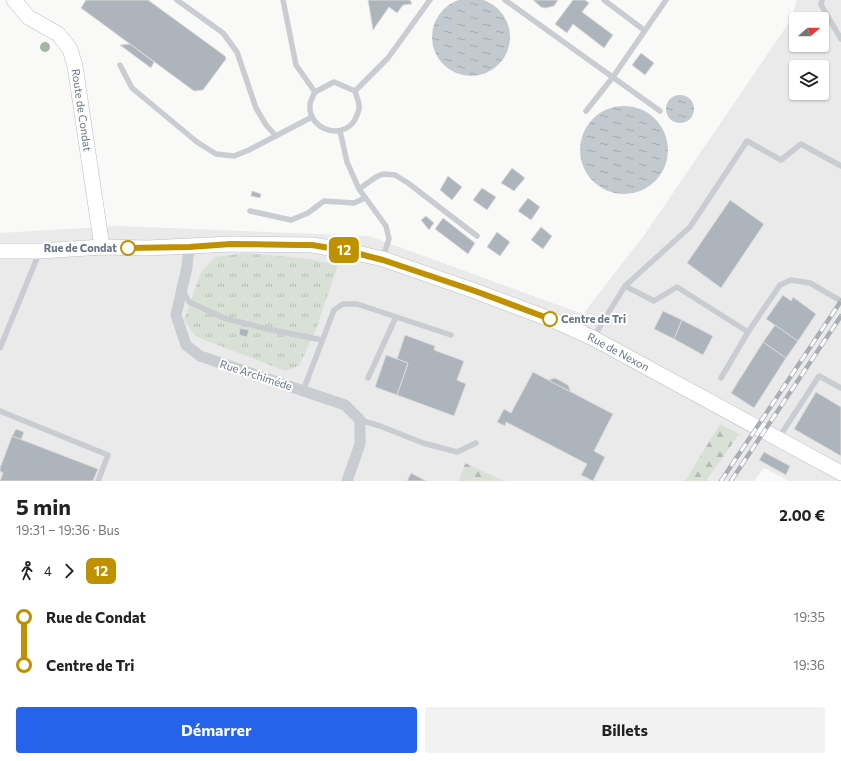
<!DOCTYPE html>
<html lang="fr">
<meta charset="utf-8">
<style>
:root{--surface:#fff;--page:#f2f2f2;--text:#222;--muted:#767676;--accent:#2563eb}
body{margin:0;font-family:Commissioner,sans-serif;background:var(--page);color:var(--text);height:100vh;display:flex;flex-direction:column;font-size:15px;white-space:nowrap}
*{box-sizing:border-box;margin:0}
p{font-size:13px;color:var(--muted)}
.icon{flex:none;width:22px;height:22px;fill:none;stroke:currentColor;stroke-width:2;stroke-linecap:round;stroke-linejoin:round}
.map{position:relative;height:481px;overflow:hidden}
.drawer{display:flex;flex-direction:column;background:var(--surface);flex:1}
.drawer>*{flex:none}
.badge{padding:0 8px;border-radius:6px;font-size:14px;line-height:26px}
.needle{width:26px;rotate:70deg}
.tools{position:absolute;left:789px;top:12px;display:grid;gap:8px}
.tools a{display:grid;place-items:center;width:40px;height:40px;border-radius:4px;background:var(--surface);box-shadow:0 1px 3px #0004;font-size:20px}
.map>.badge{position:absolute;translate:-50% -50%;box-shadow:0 0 0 2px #fff}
.legs{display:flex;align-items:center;gap:6px;height:44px;padding:0 16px;font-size:13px}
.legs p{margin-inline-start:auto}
.summary{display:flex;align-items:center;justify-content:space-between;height:68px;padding:0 16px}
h1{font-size:22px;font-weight:700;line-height:30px}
.button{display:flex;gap:8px;margin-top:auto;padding:8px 16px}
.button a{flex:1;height:46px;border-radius:4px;background:var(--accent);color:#fff;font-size:16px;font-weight:700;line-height:46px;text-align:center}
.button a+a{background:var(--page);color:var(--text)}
ul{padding:0 16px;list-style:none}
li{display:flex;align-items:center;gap:14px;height:48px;font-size:15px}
li i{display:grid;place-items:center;width:6px;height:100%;margin:0 5px;background:currentColor}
li i::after{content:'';width:10px;height:10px;margin:-5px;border:3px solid;border-radius:50%;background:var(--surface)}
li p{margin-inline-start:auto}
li:first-child i{background:linear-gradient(#0000 50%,currentColor 0)}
li:last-child i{background:linear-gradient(currentColor 50%,#0000 0)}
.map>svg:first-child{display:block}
.built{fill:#eaeaea;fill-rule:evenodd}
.grass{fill:url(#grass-tufts)}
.forest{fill:url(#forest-firs)}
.water{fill:url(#water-ripples)}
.building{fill:#adb4bc;stroke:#dadbd9}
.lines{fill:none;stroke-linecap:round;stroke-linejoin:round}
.secondary-casing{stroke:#bbbfc4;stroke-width:16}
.lane{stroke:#c9ccd0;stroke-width:5.5}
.street{stroke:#c9ccd0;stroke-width:11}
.secondary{stroke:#fff;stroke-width:15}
.rail-casing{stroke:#a9adb4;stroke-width:4.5}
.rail{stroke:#fff;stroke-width:3;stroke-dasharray:9;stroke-linecap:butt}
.tree{fill:#a6b3a5}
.line-1-casing{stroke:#fff;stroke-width:9}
.line-1{stroke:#bf9000;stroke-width:6}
.stop-1-dot{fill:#fff;stroke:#bf9000;stroke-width:2}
.labels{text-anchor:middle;stroke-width:4;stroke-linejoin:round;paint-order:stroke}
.street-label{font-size:11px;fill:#677488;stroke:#fff}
.stop-label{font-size:11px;font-weight:bold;fill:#677488;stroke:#fff;text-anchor:end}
</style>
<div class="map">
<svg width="841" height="481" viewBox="0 0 841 481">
<defs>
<pattern id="grass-tufts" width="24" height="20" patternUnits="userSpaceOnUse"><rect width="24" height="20" fill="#d9e1d7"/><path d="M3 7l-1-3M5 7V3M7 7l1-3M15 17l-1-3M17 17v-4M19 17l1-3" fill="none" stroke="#b4bbb4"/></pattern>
<pattern id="forest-firs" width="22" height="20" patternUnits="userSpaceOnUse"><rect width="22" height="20" fill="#d9e1d7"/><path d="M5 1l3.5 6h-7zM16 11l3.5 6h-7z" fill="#b4bbb4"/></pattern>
<pattern id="water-ripples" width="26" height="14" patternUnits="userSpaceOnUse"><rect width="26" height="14" fill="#c2c9cf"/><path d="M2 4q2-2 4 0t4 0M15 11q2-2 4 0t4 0" fill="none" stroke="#a1a8ae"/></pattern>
</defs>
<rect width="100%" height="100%" fill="#f9f9f7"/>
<!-- built -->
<path class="built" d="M797,0H841V481H789L764,468L754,481H0V233L118,226L369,236L583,314L645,234L790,21ZM796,19H822V45H796ZM796,67H822V93H796Z"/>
<!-- grass -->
<polygon class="grass" points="246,253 309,259 338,265 315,332 299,366 285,371 195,336 184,320 201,272 215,257"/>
<!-- forest -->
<g class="forest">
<polygon points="720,424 739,434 706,481 685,481"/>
<polygon points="465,463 504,481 459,481"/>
</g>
<!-- water -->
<g class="water">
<circle cx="471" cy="37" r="39"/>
<circle cx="680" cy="109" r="14"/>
<circle cx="624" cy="150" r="44"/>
</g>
<!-- building -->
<g class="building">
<polygon points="86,0 148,0 225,56 226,59 203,90 194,91 81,8"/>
<polygon points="368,0 410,0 412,4 403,5 397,13 389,7 373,30"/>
<polygon points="533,0 558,0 554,6 545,8 541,7"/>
<polygon points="573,0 585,0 589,3 582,12 613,35 604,48 573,24 567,33 555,24"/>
<polygon points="130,44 154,62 151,68 120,45"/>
<polygon points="641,53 654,63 645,75 632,65"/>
<polygon points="512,168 525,178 514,191 501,183"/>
<polygon points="448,176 462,187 452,200 440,190"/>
<polygon points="482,188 496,197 487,210 473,200"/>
<polygon points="252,191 261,194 260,198 251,196"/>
<polygon points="528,198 540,207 531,220 518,211"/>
<polygon points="730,200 764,224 721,288 687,263"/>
<polygon points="426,216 434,223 429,230 421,220"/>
<polygon points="443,218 475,243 468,254 435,229"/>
<polygon points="541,227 552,236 543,249 531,240"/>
<polygon points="497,232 510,242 500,256 487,247"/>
<polygon points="783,295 791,301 793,297 816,314 798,341 766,319"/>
<polygon points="663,311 682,320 674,339 654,329"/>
<polygon points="682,320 713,336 703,355 674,339"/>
<polygon points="775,325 798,341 786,358 763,342"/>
<polygon points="240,328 249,330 247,337 239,335"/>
<polygon points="405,335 435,346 434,350 464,361 457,380 466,384 454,416 397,395 408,363 397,359"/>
<polygon points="763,342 786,358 754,408 731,393"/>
<polygon points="386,355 408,363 397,395 375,387"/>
<polygon points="533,372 613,414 594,451 605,457 593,481 581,475 587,464 506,422 505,426 497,422 504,409 511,413"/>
<polygon points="555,378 568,385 571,392 548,380"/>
<polygon points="816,392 841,407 841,456 794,429"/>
<polygon points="16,429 24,432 21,440 12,436"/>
<polygon points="12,436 98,469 93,481 0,481 3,473 0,471 0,468"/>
<polygon points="764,452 790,466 786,475 759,460"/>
<polygon points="411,473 426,481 407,481"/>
</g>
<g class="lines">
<defs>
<g id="secondary">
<path id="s1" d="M14,0L28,17L58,34L70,49L75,66L102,247"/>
<path id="s2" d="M0,251H41L102,247L148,248L231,244L312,245L348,251L383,259L475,291L555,321L593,338L841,473"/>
</g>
</defs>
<!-- secondary casing -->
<use href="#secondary" class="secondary-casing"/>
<!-- lane -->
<g class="lane">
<polyline points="177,0 223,33 237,52 256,108 266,125 276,136"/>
<polyline points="283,0 296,65 315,92"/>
<polyline points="505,0 660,111"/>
<polyline points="604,0 644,30"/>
<polyline points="822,0 821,5 841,39"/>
<polyline points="120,65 132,88 197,142 216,154 234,156 249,150 312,117"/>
<path d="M334,82L355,91C356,96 359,101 359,106C360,109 358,112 357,115C348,142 307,132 310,104C311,100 313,96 315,92Z"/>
<polyline points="355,91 388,58 430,0"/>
<polyline points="586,111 613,77 666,0"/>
<polyline points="340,131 347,162 359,189 386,226 389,239 383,257"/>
<polyline points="359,189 376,177 383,174 395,175 408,183 477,236"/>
<polyline points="250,211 291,220 308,213 324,201 354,203 365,198"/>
<polyline points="625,286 654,301 677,287 748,332"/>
<polyline points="182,289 189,302 224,318 263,328 322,340"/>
<polyline points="593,338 625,286 690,227 747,141 781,160 801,144 841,166"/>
<polyline points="0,348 40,251"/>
<polyline points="368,378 396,317"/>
<polyline points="721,378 748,332 780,285 791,280 810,283 841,301"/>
<polyline points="303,391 334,310 343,304 357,304 451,335"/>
<polyline points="0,411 108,455 98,481"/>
<polyline points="360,420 380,426 423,443 457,452 476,443"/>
<polyline points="778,439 819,376 841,388"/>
</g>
<!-- street -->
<polyline class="street" points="189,247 187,267 176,315 186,345 200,356 345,405 360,420 360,444 347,481"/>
<!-- secondary -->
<use href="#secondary" class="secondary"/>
<defs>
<g id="rail">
<polyline points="721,481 841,301"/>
<polyline points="731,481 841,316"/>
</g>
</defs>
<!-- rail casing -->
<use href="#rail" class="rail-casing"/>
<!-- rail -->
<use href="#rail" class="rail"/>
</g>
<!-- trees -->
<circle class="tree" cx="45" cy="47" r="5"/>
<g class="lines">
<defs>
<polyline id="line-1" points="128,248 189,247 231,244 299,245 312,245 348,251 383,260 475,291 550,319"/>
</defs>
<!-- line-1 casing -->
<use href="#line-1" class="line-1-casing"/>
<!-- line-1 -->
<use href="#line-1" class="line-1"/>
</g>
<!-- markers -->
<g class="stop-1-dot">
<circle cx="128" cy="248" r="7"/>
<circle cx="550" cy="319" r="7"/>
</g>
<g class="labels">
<!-- street labels -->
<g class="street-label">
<text dy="4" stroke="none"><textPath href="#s1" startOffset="138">Route de Condat</textPath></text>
<text dy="4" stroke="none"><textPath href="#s2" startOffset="638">Rue de Nexon</textPath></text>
<text transform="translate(256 375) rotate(18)" y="4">Rue Archiméde</text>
</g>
<!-- stop labels -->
<g class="stop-label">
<text x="117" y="252">Rue de Condat</text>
<text x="561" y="323" text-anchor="start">Centre de Tri</text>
</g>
</g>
</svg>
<div class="tools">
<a><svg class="needle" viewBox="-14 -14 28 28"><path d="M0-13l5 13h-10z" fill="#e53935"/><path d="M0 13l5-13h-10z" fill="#767676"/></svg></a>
<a><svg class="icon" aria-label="layers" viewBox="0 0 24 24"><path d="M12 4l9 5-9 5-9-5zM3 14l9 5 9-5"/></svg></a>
</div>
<b class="badge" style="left:344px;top:250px;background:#bf9000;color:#fff">12</b>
</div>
<section class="drawer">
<div class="summary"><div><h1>5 min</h1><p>19:31 – 19:36 · Bus</p></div><b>2.00 €</b></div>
<div class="legs"><svg class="icon" aria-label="walk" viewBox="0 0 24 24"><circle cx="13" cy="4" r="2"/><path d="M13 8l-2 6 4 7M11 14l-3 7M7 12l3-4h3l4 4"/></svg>4<svg class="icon" aria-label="forward" viewBox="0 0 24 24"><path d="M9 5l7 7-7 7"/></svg><b class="badge" style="background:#bf9000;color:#fff">12</b></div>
<ul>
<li><i style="color:#bf9000"></i><b>Rue de Condat</b><p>19:35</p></li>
<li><i style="color:#bf9000"></i><b>Centre de Tri</b><p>19:36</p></li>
</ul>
<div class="button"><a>Démarrer</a><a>Billets</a></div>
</section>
